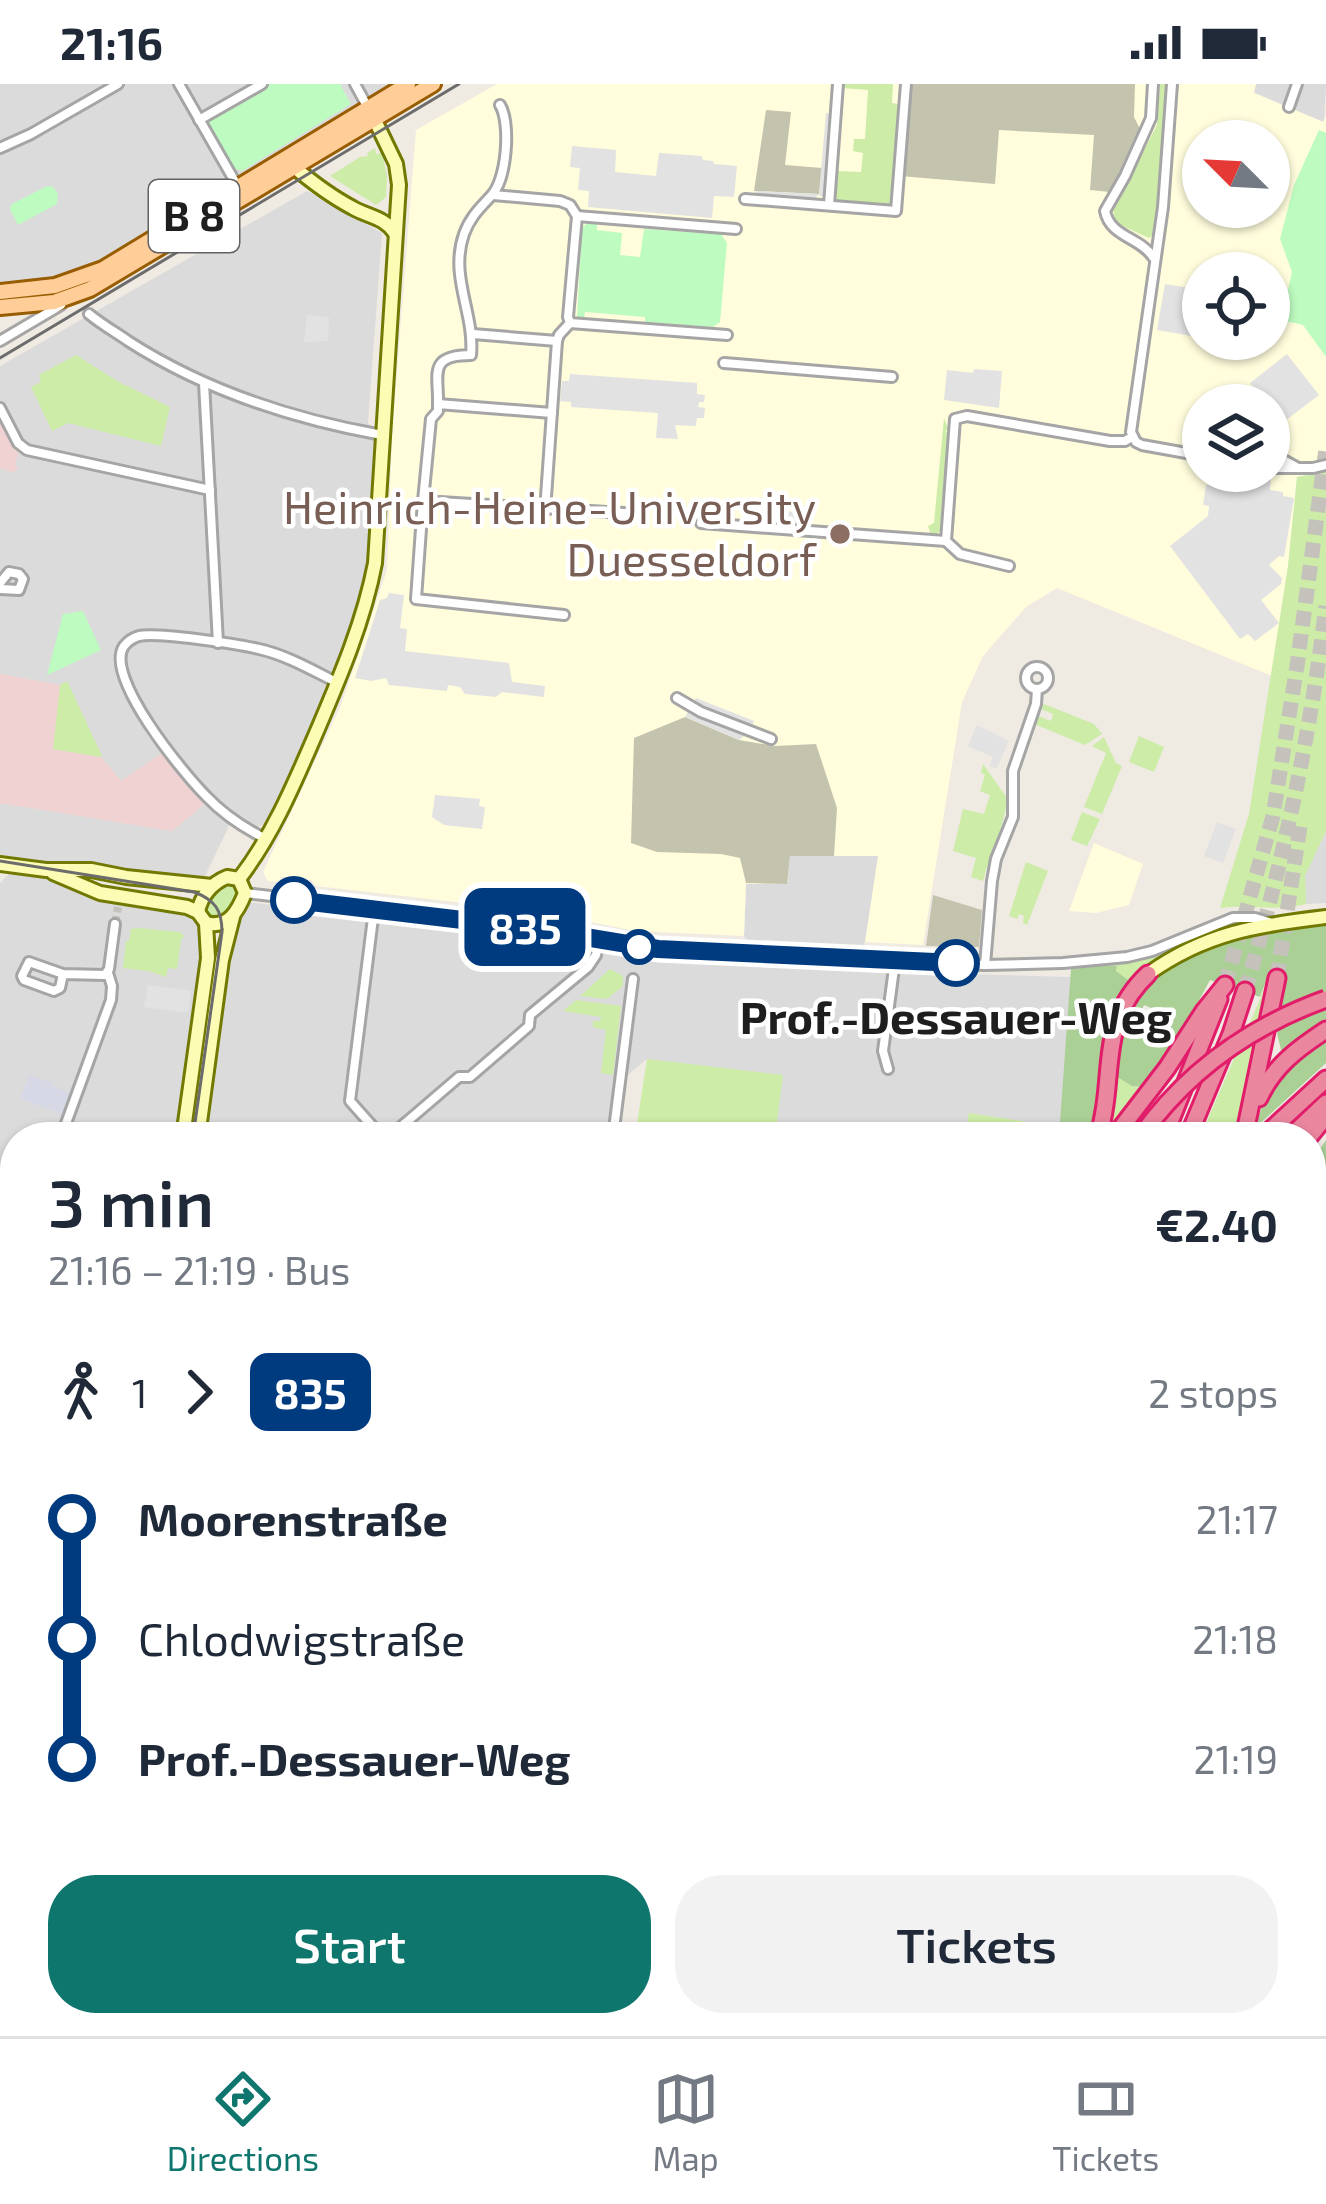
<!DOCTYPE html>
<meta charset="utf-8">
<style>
:root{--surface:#fff;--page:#f2f2f3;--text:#1f2937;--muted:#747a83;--line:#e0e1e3;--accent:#0f766e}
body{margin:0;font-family:"Exo 2",sans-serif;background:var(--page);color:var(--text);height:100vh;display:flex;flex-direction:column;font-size:45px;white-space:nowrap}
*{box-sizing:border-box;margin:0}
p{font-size:39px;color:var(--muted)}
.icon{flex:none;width:66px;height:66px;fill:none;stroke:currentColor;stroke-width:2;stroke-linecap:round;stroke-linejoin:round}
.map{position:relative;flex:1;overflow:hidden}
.side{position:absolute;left:0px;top:1038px;width:1326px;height:915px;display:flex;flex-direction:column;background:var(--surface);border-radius:48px 48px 0 0;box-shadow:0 3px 9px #0004}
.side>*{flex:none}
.badge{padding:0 24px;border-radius:18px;font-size:42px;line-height:78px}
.needle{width:78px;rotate:294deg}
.fabs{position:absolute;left:1182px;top:36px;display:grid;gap:24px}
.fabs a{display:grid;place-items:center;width:108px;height:108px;border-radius:50%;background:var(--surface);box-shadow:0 3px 9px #0004;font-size:60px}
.map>.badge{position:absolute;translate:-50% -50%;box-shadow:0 0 0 6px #fff}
.legs{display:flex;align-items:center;gap:18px;height:132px;padding:0 48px;font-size:39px}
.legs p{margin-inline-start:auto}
.overview{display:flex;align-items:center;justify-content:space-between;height:204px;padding:0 48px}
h1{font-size:66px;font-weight:600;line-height:90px}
.action{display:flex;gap:24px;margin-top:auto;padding:24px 48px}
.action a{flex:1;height:138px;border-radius:48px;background:var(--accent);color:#fff;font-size:48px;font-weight:600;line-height:138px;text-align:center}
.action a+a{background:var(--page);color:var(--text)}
ul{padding:0 48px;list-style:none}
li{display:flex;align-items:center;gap:42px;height:120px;font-size:45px}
li i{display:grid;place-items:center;width:18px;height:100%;margin:0 15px;background:currentColor}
li i::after{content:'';width:30px;height:30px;margin:-15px;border:9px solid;border-radius:50%;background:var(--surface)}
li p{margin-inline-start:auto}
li:first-child i{background:linear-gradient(#0000 50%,currentColor 0)}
li:last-child i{background:linear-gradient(currentColor 50%,#0000 0)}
.status{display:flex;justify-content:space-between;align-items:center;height:84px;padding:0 60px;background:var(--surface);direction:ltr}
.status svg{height:33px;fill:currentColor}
.dock{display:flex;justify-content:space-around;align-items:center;height:168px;border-top:3px solid var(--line);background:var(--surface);font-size:33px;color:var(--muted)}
.dock a{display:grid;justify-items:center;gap:6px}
.dock .current{color:var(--accent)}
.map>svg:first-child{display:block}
.residential{fill:#dcdbdb}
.commercial{fill:#f1d2d2}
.education{fill:#fffddc;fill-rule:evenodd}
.construction{fill:#c4c3ae}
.farmland{fill:#eeefce}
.grass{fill:#cceca7}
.forest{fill:#aad096;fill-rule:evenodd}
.park{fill:#befbc0}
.pitch{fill:#7ee2b6}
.parking{fill:#e2e2e2}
.plaza{fill:#d7d8e5}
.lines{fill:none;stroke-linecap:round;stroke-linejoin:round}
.street-tunnel{stroke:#c5c2bc;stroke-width:8;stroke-dasharray:8 4;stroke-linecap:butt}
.highway-tunnel{stroke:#c5c2bc;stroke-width:15;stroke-dasharray:15 8;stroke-linecap:butt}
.street-casing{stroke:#a5a5a5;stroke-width:14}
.secondary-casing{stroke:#727900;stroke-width:18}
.primary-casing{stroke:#975d00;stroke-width:20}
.highway-casing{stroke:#e11d6a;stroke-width:21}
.street{stroke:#fff;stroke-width:8}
.secondary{stroke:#fcfcb5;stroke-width:12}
.primary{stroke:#ffcd98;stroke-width:14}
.highway{stroke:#ea879f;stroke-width:15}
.tram{stroke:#6c6c6c;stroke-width:3}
.highway-bridge-casing{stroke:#e11d6a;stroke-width:21;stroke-linecap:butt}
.highway-bridge{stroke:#ea879f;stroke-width:15}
.line-1-casing{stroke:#fff;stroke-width:27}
.line-1{stroke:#003b80;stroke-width:18}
.education-dot{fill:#8d6e63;stroke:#fff;stroke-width:4.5}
.stop-1-dot{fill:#fff;stroke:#003b80;stroke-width:6}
.labels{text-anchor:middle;stroke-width:9;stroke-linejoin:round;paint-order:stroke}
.shield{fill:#fff;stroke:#626262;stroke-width:3}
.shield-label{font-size:42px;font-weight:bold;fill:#1e1e1e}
.education-label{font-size:45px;fill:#785e54;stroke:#fff;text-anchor:end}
.stop-label{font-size:45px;font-weight:bold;fill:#1e1e1e;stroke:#fff}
</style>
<div class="status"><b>21:16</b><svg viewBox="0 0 49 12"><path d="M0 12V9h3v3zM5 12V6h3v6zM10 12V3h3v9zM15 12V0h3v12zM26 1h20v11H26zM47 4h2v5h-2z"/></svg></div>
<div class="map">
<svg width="1326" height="1952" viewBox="0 0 1326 1952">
<rect width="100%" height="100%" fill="#efebe3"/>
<!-- residential -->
<g class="residential">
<polygon points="0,0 397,0 132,163 88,186 17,202 0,201"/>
<polygon points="1256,0 1326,0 1324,38 1253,8"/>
<polygon points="307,107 382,149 368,339 375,353 374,452 368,496 331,605 271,737 253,745 231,738 203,796 0,771 0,719 172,747 207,718 167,666 121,698 101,673 67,598 60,601 0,590 0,384 13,388 19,364 0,325 0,282"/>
<polygon points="1326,747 1326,819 1306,820 1305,792"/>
<polygon points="789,771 879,772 865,858 859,867 751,861 744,852 746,799"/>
<polygon points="11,788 56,793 190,828 204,846 203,881 178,1053 15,1053 15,1196 0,1194 0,799"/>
<polygon points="248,818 634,866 967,890 1071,893 1061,1043 969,1029 965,1053 775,1053 782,991 647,975 618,999 611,1053 205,1053 236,840"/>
<polygon points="0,1812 15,1814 15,1938 59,1938 57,1952 0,1952"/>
<polygon points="1075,1938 1118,1938 1122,1944 1129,1940 1136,1952 1083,1952"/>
</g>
<!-- commercial -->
<g class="commercial">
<polygon points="0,325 20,364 15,379 18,385 13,388 0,384"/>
<polygon points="0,590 60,601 54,665 101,673 121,697 162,669 207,718 172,747 0,719"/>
<polygon points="15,1539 15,1814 0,1812 0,1540"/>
</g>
<!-- education -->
<g class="education">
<path d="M497,0H1256L1254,9L1323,38L1326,32V388L1297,393L1288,482L1272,592L1057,504L1026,523L983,572L962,618L923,861L865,858L878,772H790L787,800H746L744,852L636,847L535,827L316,802L311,796L282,793L277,798L268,797L263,788L341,621L387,486L392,351L416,46ZM1203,57H1269V123H1203ZM1203,189H1269V255H1203ZM1203,321H1269V387H1203Z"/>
<polygon points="1094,759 1143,780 1129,821 1096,829 1069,827"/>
</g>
<!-- construction -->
<g class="construction">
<polygon points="907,0 1135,0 1134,33 1142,49 1110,108 1090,106 1094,51 999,46 995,100 900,92"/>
<polygon points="766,26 791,28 785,81 822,84 819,110 754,107"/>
<polygon points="685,633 739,656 775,662 816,660 837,724 834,772 790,772 787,800 746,799 740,774 721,770 657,768 631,759 634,654"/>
<polygon points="933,811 982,826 979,863 926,862"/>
</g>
<!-- farmland -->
<polygon class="farmland" points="878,1938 1071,1938 1079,1952 876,1952 883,1948"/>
<!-- grass -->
<g class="grass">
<polygon points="842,0 893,0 892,19 898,20 892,103 895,104 893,119 888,124 838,120 834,114 836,87 861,88 863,69 853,67 854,55 865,55 868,6 842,4"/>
<polygon points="1160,0 1169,0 1154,150 1149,154 1116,139 1113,126 1157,41"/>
<polygon points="375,64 376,70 382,69 387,92 386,113 376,121 330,92 360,73 368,72 367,69"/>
<polygon points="76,271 117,297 170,323 161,362 68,339 52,347 31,303 41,298 39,291"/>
<polygon points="944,334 948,345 945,348 948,349 940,447 932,454 928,442 934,439"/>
<path d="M1326,388V747L1305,792L1306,820C1277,828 1249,820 1220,824L1249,730L1288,482L1297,393Z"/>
<polygon points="67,597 102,672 101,673 53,665 60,601"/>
<polygon points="1044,620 1094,640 1102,650 1085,661 1034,640 1038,632 1051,637 1053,630 1041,625"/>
<polygon points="1139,652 1164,663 1154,688 1129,678"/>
<polygon points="1104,653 1116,679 1122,682 1102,730 1084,723 1106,669 1092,662"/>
<path d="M983,680L1007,714C1005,742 990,769 983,797L971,793L976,774L953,767L963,725L984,730L990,711L980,707L985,691L981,689Z"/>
<polygon points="1082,728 1100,735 1087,762 1071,756"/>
<polygon points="1026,778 1048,787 1027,841 1023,839 1024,832 1019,830 1017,835 1009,832"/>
<polygon points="224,797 234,798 241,810 224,834 212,837 203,829 206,816"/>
<polygon points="1242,840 1110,937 1105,958 1102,958 1108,935 1128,900 1116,887 1117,882 1106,881 1148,871 1204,850"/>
<polygon points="138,844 180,848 184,852 181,856 177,885 168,884 166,893 149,887 123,884 126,857 129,857 131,845"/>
<polygon points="610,885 623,892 623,902 607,915 580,912"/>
<polygon points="1268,892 1235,1053 1200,1053 1261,913"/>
<polygon points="576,916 621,922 613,991 601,989 606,946 593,943 593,937 600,937 601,933 563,927"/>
<polygon points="647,975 783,991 775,1053 635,1053"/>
<polygon points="1114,991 1132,1002 1144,1004 1107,1053 1103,1053"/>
<polygon points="969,1029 1061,1043 1059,1053 965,1053"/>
<polygon points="0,1220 15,1222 15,1297 0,1295"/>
<polygon points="0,1324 15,1328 15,1411 0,1401"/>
</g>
<!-- forest -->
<g class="forest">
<path d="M1326,839V908L1276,928L1281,894L1268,892L1260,913L1210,896L1176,959L1143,1003L1132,1002L1114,991L1115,952L1136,907L1176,876L1239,850ZM1144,921L1171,932L1159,958L1133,946Z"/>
<polygon points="1106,881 1117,882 1116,887 1128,896 1108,935 1104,951 1101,1012 1091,1053 1059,1053 1071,885"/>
<polygon points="1326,923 1326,942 1282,970 1277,949 1281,942"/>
<polygon points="1326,950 1326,979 1255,1044 1269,1001"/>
<polygon points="1326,1056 1326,1910 1311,1890 1311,1079"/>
<polygon points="0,1451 15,1458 15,1505 0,1506"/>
<polygon points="1225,1938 1268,1938 1280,1952 1236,1952"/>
</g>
<!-- park -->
<g class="park">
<polygon points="269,0 340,0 351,20 242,87 235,85 208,38 211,32"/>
<polygon points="1319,46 1326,49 1326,273 1303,241 1281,236 1292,188 1280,155 1294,101"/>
<polygon points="47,102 53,103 58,109 57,120 18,141 10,125 12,120"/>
<polygon points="587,139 597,139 597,146 622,149 620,171 640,173 644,145 721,150 727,159 720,238 713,243 645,238 645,233 585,228 584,234 577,233 582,144"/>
<polygon points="83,527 101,566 47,591 63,530"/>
<polygon points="77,1938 577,1938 575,1952 74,1952"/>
</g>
<!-- pitch -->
<g class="pitch">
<polygon points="319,1938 411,1938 402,1952 341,1952"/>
<polygon points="464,1938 567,1938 563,1952 459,1952"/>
</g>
<!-- parking -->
<g class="parking">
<polygon points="826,29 833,30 826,110 822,113 820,111 816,112 819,119 759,114 755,109 757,107 819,110"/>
<polygon points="572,62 616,66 615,88 656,92 659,69 702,72 703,76 713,77 714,80 737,82 734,113 714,112 712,134 588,123 589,107 578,106 580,84 570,83"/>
<polygon points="1165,200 1203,206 1203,254 1157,246"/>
<polygon points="307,231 329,233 328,257 304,258"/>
<polygon points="1287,270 1319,311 1281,340 1250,299"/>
<polygon points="974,285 1002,287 999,324 944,316 947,286 973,289"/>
<polygon points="570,290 697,299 697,310 705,311 704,318 699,318 698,323 705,324 704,334 697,334 696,342 675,341 678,355 656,354 658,329 571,323 571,318 560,317 562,297 569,297"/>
<polygon points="1215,387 1271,394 1270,406 1283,408 1283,412 1294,414 1284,473 1279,472 1269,481 1282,494 1281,500 1261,516 1279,539 1255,557 1248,550 1240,555 1170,462 1208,432 1209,422 1203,421 1205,407 1206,401 1213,401 1213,397 1207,396 1207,391 1214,392"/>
<polygon points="762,426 811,429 797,442 749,438"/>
<polygon points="389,509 404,511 400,544 407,545 405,567 509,579 512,598 545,602 544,613 502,608 496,613 465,610 460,603 448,601 447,607 389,601 386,594 371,597 355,594 380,516 387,514"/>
<polygon points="696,614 754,637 750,647 739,656 685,633"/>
<polygon points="977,641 1009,657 996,685 990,682 993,673 968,662"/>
<polygon points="435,711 480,715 479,722 485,723 482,745 444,741 432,733"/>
<polygon points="1217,738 1236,745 1223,779 1204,772"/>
<polygon points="148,901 191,907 188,929 144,923"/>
</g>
<!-- plaza -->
<polygon class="plaza" points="29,991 49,998 53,996 52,1002 77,1011 68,1035 61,1033 62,1030 20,1015"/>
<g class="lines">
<!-- street-tunnel -->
<polyline class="street-tunnel" points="115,840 118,823"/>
<!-- highway-tunnel -->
<g class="highway-tunnel">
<polyline points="1277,894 1301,736"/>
<polyline points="1225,901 1273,732 1297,582 1326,365"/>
<path d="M1245,907C1283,779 1310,654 1326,522"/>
</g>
<defs>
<g id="street">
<polyline points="179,0 238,103"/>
<polyline points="355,0 367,22"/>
<polyline points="1172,0 1163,123 1131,348 1136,358 1142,361 1203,372"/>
<polyline points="1289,23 1297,0"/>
<polyline points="199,36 262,0"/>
<polyline points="0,64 31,50 118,0"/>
<polyline points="493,111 560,117 570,121 577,132 568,233 570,239 559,251 557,257 545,427"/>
<polyline points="745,115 896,127 906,0"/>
<polyline points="829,121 838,0"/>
<polyline points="577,132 736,145"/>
<path d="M1153,173C1140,153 1110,153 1105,127L1125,92L1151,34L1153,0"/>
<path d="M89,230C101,240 115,248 128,257C204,306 293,335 382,351"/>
<polyline points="570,239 727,251"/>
<polyline points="473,250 557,257"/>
<polyline points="0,257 61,221"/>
<polyline points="724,279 892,293"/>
<polyline points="204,299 218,559"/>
<path d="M438,320C439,291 427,271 471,271C475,229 449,193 464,150C470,133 480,124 491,112C507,96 511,39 500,21"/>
<polyline points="0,324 18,359 27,366 210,406"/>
<polyline points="1269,368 1298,384"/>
<polyline points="1269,378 1286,383"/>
<polyline points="1269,384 1313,384 1326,381"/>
<polyline points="423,417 431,335 438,327 438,320 552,329"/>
<polyline points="701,439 946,457"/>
<polyline points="1009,482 960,470 946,457 955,335 967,332 1110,357 1125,357 1132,353"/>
<polyline points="0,499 9,488 19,490 23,495 19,506 0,505"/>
<polyline points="564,531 416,515 423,417 640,430"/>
<circle cx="1037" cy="594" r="11"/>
<polyline points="677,614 701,628 771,655"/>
<path d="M266,755C244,744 223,730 206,712C184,690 103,592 124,562C128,557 132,554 139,552C157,548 238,560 259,565C286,571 312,586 336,598"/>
<polyline points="245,809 530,843 658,865 985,881 1063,879 1127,873 1152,867 1233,834 1255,834 1269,838"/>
<polyline points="374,826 350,1017 382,1053"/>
<polyline points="985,881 992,797 996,775 1013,733 1013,687 1036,620 1037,605"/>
<polyline points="63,890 60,904 54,907 24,896 22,892 29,878 63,890 105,891 109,885 115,840"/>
<polyline points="888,985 883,967 895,877"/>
<polyline points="404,1040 417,1053"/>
<polyline points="61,1053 111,916 112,902 108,889"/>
<polyline points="389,1053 459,993 470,993 529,942 530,931 588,883 596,871 599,857"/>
<polyline points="613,1053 633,895"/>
<polyline points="0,1105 15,1119"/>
<polyline points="0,1202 15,1204"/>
<polyline points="6,1203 15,1179"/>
<polyline points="0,1311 15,1313"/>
<polyline points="0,1695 15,1697"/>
<polyline points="1072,1938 1080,1952"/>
<polyline points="575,1952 577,1943"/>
</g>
<g id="secondary">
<path d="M294,76V83C312,98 332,113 353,124C369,133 384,133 395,149"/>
<polyline points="0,780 46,786 91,786 126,793 212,802"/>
<polyline points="53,789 100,809 187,823 198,828 206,839"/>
<path d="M239,795C273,751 295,698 317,647C340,593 364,537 375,479L399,101L396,80L371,28"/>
<path d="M198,828C201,812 212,799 227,793L239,795"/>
<path d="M206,839C228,845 238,827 245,809L239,795"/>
<path d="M1148,890C1205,849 1258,841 1326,833"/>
<polyline points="183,1053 208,874 206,839"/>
<polyline points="198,1053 222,876 233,833"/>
<polyline points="64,1952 66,1938"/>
</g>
<g id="primary">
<polyline points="0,208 55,202 103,185 408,0"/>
<polyline points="0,223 54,218 90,205 433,0"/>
</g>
<g id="highway">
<path d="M1259,1014C1274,982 1297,965 1326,946"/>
<path d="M1098,1053C1117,992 1096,939 1148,890"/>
<polyline points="1114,1053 1167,984 1204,927 1225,901"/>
<polyline points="1164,1053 1219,915"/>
<polyline points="1188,1053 1231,950 1245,907"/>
<polyline points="1244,1053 1277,894"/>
<polyline points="1263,1053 1326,995"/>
<polyline points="1290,1053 1326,1019"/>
<polyline points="1309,1053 1326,1032"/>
<polyline points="0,1433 15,1442"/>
<polyline points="0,1527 15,1525"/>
<polyline points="1311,1927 1326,1944"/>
<polyline points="1286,1938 1299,1952"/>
</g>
</defs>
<!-- street casing -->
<use href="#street" class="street-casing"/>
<!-- secondary casing -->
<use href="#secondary" class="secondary-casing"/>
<!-- primary casing -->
<use href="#primary" class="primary-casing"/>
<!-- highway casing -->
<use href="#highway" class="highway-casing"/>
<!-- street -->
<use href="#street" class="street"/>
<!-- secondary -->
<use href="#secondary" class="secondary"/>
<!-- primary -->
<use href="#primary" class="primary"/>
<!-- highway -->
<use href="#highway" class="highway"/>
<!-- tram -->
<g class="tram">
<polyline points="0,274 459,0"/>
<path d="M0,777L194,808C215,816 222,826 222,848L193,1053"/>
<polyline points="0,1203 15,1206"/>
</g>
<defs>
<path id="highway-bridge" d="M1140,1053C1187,987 1251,942 1326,915"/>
</defs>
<!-- highway-bridge casing -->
<use href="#highway-bridge" class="highway-bridge-casing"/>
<!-- highway-bridge -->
<use href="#highway-bridge" class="highway-bridge"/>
</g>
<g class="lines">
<defs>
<polyline id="line-1" points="294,816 530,844 658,865 956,879"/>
</defs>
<!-- line-1 casing -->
<use href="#line-1" class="line-1-casing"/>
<!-- line-1 -->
<use href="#line-1" class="line-1"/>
</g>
<!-- markers -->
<circle class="education-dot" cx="840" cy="450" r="12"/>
<g class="stop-1-dot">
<circle cx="294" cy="816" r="21"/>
<circle cx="639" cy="863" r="15"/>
<circle cx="956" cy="879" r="21"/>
</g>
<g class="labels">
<!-- shield labels -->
<rect class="shield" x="149" y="96" width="90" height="72" rx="9"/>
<g class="shield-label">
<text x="194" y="147">B 8</text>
</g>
<!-- education labels -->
<g class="education-label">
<text x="816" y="440">Heinrich-Heine-University<tspan x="816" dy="52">Duesseldorf</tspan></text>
</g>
<!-- stop labels -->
<g class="stop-label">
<text x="956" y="950">Prof.-Dessauer-Weg</text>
</g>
</g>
</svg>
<div class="fabs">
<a><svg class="needle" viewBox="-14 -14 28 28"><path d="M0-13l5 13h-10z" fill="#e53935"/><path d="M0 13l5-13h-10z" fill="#747a83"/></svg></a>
<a><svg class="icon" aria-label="locate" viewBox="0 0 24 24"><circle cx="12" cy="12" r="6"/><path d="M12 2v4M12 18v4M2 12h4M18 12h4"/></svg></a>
<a><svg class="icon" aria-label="layers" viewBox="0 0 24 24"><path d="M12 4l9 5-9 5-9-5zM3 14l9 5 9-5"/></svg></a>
</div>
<b class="badge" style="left:525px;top:843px;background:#003b80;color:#fff">835</b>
<section class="side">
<div class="overview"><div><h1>3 min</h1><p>21:16 – 21:19 · Bus</p></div><b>€2.40</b></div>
<div class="legs"><svg class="icon" aria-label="walk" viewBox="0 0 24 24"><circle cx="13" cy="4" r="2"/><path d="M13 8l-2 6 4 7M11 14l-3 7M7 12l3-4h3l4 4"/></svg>1<svg class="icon" aria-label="forward" viewBox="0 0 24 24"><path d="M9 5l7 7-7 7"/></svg><b class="badge" style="background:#003b80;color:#fff">835</b><p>2 stops</p></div>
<ul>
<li><i style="color:#003b80"></i><b>Moorenstraße</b><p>21:17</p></li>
<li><i style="color:#003b80"></i><span>Chlodwigstraße</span><p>21:18</p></li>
<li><i style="color:#003b80"></i><b>Prof.-Dessauer-Weg</b><p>21:19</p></li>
</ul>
<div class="action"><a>Start</a><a>Tickets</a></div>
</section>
</div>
<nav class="dock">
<a class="current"><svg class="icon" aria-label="directions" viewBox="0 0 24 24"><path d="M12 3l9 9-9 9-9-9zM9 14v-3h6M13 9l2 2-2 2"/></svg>Directions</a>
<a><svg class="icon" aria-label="map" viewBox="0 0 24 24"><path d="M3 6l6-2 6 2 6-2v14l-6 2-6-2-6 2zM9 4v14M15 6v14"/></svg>Map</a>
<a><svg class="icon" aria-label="tickets" viewBox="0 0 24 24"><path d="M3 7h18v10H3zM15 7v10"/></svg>Tickets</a>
</nav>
